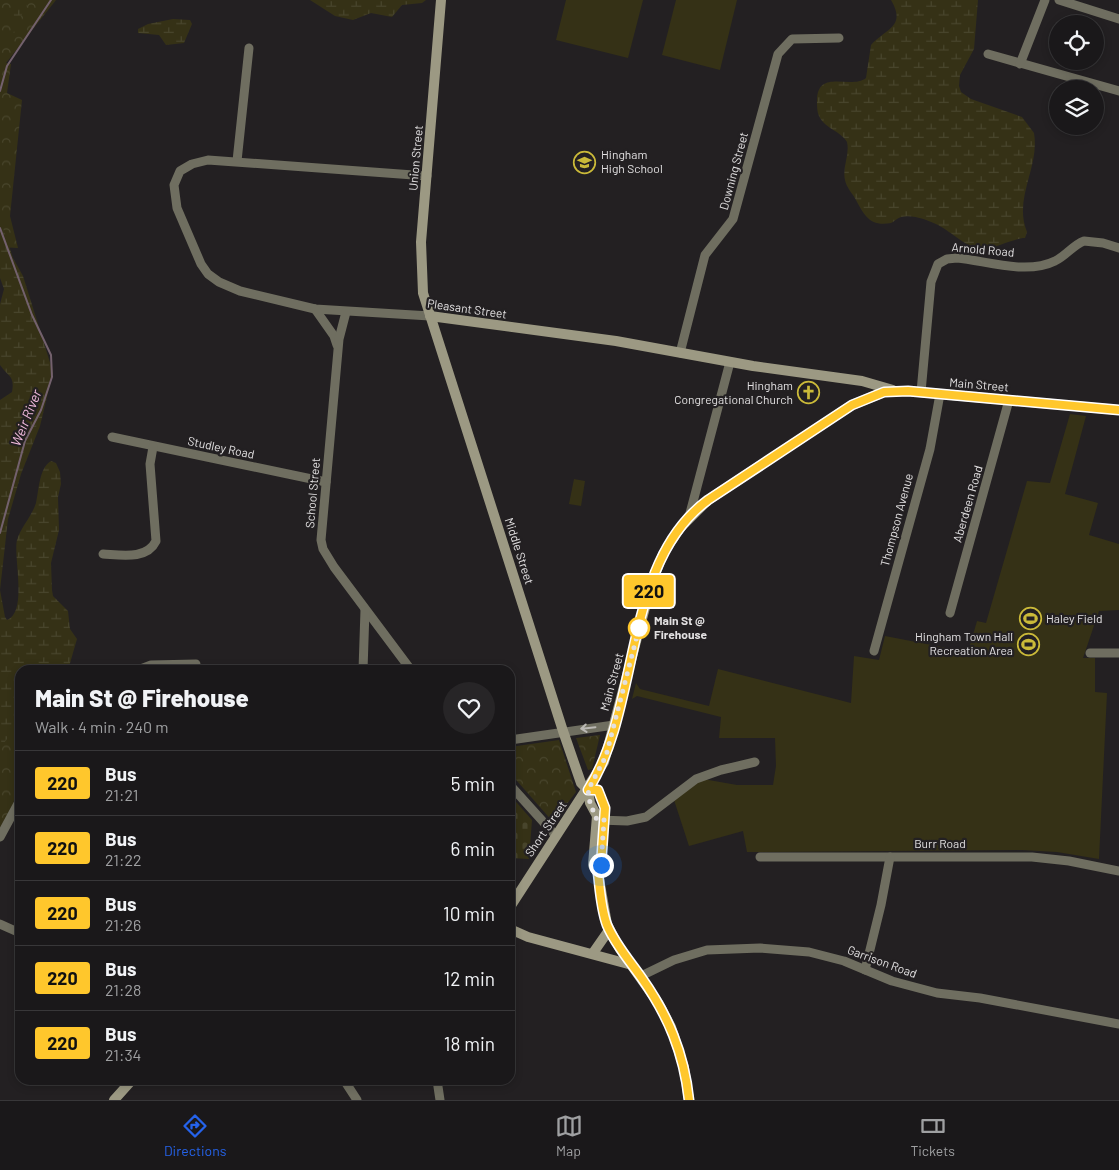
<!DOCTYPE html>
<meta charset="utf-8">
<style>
:root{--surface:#1a181a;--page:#272527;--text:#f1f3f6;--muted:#9fa0a2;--line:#383739;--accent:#2563eb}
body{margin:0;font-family:Barlow,sans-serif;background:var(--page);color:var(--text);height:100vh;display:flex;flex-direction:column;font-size:19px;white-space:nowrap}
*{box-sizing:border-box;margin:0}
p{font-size:16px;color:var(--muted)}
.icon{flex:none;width:28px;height:28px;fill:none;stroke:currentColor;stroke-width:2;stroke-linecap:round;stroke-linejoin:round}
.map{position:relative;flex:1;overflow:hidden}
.details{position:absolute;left:15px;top:665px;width:500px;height:420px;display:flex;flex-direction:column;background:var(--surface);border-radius:15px;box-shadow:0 2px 8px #0003,0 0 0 1px var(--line)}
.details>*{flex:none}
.badge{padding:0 10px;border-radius:4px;font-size:18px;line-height:32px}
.controls{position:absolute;left:1049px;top:15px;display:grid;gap:10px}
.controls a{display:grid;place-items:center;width:55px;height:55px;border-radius:50%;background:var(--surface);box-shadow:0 2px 8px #0003,0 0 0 1px var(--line);font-size:25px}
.you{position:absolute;width:25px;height:25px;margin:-12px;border:4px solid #fff;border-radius:50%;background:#1a73e8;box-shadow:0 0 0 8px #1a73e833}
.map>.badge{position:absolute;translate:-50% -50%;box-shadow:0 0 0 2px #fff}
.round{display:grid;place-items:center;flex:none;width:52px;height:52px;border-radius:26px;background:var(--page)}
.summary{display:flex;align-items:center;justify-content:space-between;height:85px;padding:0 20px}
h1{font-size:24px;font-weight:800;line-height:38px}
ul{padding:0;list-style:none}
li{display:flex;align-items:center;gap:15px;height:65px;padding:0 20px;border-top:1px solid var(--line)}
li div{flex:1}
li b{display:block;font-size:19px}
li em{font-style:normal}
li .badge{min-width:55px;font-weight:700;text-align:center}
.tab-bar{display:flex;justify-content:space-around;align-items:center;height:70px;border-top:1px solid var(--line);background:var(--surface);font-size:14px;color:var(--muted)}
.tab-bar a{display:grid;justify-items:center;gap:2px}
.tab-bar .selected{color:var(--accent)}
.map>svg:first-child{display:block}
.forest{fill:url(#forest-crowns)}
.wetland{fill:url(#wetland-marsh)}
.cemetery{fill:url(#cemetery-stones)}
.garden{fill:#353116}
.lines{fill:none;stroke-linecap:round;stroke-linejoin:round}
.stream{stroke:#73616d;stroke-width:2}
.street{stroke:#6f6e60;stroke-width:9}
.secondary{stroke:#9c9983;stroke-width:10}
.oneway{stroke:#bab8b4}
.line-casing{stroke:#fff;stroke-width:11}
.line{stroke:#ffc72c;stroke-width:8}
.walk{stroke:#e2e0e1;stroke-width:5;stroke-dasharray:0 9}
.stop-dot{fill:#fff;stroke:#ffc72c;stroke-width:2.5}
.labels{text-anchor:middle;stroke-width:4.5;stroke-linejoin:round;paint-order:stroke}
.poi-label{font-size:12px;fill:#e2e0e1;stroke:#232022;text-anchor:start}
.street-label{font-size:12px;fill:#e2e0e1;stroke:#232022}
.stop-label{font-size:12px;font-weight:bold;fill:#e2e0e1;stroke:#232022;text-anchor:start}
.water-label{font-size:14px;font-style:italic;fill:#efb9dc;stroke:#232022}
</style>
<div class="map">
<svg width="1119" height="1100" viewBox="0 0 1119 1100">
<defs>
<pattern id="forest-crowns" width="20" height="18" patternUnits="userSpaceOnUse" patternTransform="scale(1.25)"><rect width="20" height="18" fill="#353116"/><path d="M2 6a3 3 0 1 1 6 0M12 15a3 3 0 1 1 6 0" fill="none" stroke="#48452c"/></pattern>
<pattern id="wetland-marsh" width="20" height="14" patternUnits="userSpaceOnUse" patternTransform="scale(1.25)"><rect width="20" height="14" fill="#353116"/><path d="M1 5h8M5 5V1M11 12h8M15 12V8" fill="none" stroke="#48452c"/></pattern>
<pattern id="cemetery-stones" width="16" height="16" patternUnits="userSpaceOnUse" patternTransform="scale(1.25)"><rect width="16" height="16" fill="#353116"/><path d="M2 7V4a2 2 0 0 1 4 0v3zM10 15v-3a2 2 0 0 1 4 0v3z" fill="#48452c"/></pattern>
</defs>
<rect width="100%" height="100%" fill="#232022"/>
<!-- forest -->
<g class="forest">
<polygon points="0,0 56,0 6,63 11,64 7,93 22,100 10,216 18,248 0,247"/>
<polygon points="20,675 20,779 13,804 0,828 0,697"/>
<polygon points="600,735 592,769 588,770 576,738"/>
<polygon points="559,740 576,792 553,822 510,773 510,747"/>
</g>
<!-- wetland -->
<g class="wetland">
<polygon points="16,0 30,0 17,23 13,37 10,38"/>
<polygon points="310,0 426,0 422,3 402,5 392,17 371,13 353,20 335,16"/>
<path d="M891,0H978L974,49L960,75L959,86L961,92L971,99L1022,117L1034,133C1040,167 1013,198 1027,232L1025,238C1019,237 995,248 985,249C968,250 952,232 938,225C928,220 912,214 901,217C897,218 894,222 891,223C870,227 864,215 856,200C853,194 846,187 845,180C842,167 850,155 847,142C841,131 825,129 819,116C817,112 817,106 817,101C817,68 851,90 866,78L871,45C885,29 907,27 891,0Z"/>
<polygon points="173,19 190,20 192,24 184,43 166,45 159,35 138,33 138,29 148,24"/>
<path d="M0,219L13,258L23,276L53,372L40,426L21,474L8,519L0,590L5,617L7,620C28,612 13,557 17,540C21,527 32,516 36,503C39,490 39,468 51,461L56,463L60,472L61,484L58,497L59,530L51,563L52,590L53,596L68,611L70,629L77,639L68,670H20V722L12,724L7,739L0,748V400L12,392C15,375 8,377 0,365V304L4,289L0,278Z"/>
</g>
<!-- cemetery -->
<polygon class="cemetery" points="510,795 532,820 529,859 510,858"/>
<!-- garden -->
<g class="garden">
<polygon points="566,0 643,0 628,58 556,40"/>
<polygon points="676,0 737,0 720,70 662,55"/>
<polygon points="1070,414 1086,416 1065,494 1098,503 1089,535 1119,544 1119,610 1099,611 1083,658 1095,658 1095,692 1107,693 1099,859 1057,852 1022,850 747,852 743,831 689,846 674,800 703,779 737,785 773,785 776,766 775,738 719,738 721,717 637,696 632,699 636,683 640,689 709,706 718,669 851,703 854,656 879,660 885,636 968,652 977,621 986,623 1027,481 1050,483"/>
<polygon points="574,479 585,481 581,506 569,504"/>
</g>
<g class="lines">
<!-- stream -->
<g class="stream">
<polyline points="0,91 7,66 51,0"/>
<polyline points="0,228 32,315 51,355 52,377 41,410 25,441 0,533"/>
</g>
<!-- street -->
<g class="street">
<polyline points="1059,0 1119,19"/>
<polyline points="988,54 1119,91"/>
<polyline points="1020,64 1045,0"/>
<polyline points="237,161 249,48"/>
<polyline points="427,176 208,160 192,164 180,171 174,185 177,208 201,264 208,274 219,282 240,291 315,309 430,316"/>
<polyline points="315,309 334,336 337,345"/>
<polyline points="346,312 339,339 321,540 323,549 334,567 411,670"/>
<polyline points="680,353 705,255 733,219 778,54 792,39 839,38"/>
<path d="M921,392L931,282L938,264L947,259L957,258C987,261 1027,275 1055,261C1066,256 1073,245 1084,241L1103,243L1119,248"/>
<polyline points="112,437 326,482"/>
<polyline points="689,517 730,362"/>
<path d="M103,554C121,555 147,560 156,541L150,464L153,447"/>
<polyline points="950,613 1009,400"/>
<polyline points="874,651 930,449 940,394"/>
<polyline points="1090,653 1119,653"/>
<polyline points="138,670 151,665 196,664"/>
<polyline points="363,670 365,610"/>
<polyline points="510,740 614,725"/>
<polyline points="510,785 556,836"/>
<polyline points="599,820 627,821 646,817 696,779 721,770 755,762"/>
<polyline points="0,837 20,800"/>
<polyline points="760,857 1032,857 1069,861 1119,871"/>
<polyline points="0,924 20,933"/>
<polyline points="865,970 881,905 890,857"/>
<polyline points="641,976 674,960 707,950 760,948 809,952 844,961 892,981 937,993 980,998 1119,1024"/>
<polyline points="344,1080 357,1100"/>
<polyline points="437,1080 440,1100"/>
</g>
<!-- secondary -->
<g class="secondary">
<polyline points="441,0 421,242 423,293 563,731 581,783 588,790"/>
<polyline points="430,316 616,341 753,366 862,381 893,390"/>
<polyline points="588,790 590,803 597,816 593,865 598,873 607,924 620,949 659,1004 671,1027 684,1068 689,1100"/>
<polyline points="588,790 598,790 605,808 601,865 598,873"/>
<polyline points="510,907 604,762 651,585 663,554 680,528 708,500 852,405 884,392 907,391 1119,410"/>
<polyline points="510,929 528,937 632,965"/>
<polyline points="593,953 609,930"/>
<polyline points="114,1100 132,1080"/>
</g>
</g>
<!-- one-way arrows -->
<defs><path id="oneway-shaft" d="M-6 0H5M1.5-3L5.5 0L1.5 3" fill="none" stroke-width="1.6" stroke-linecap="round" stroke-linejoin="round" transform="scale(1.25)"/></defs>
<use class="oneway" href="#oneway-shaft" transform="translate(588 728) rotate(174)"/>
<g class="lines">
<defs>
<path id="line" d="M689,1100C684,1053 668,1015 641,977C629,960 615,944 607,925C601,909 600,890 598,873L601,865L605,808L598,790H588C642,705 622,563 708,500L852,405L884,392L908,391L1119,410"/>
</defs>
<!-- line casing -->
<use href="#line" class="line-casing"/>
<!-- line -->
<use href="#line" class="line"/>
<!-- walk -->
<polyline class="walk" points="601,865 604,820 597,820 590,803 588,790 606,756 639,628"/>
</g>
<!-- icons -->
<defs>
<symbol id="school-ring" viewBox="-11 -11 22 22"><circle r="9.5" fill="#232022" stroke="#cbba39" stroke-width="1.5"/><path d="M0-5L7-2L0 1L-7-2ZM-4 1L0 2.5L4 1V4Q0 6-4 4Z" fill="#cbba39"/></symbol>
<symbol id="church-ring" viewBox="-11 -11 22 22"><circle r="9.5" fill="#232022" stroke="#cbba39" stroke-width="1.5"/><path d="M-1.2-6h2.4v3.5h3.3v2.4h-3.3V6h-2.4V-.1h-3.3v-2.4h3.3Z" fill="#cbba39"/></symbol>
<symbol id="stadium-ring" viewBox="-11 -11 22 22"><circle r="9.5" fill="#232022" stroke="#cbba39" stroke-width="1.5"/><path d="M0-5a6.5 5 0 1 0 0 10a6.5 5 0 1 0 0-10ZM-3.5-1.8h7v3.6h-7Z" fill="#cbba39"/></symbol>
</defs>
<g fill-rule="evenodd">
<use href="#school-ring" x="572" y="150" width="25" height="25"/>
<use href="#church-ring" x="796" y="380" width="25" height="25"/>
<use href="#stadium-ring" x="1018" y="606" width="25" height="25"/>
<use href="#stadium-ring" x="1016" y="632" width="25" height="25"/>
</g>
<!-- markers -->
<circle class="stop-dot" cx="639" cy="628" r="10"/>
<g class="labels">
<!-- poi labels -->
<g class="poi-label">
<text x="601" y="159">Hingham<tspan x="601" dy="14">High School</tspan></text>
<text x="793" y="390" text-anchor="end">Hingham<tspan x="793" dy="14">Congregational Church</tspan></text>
<text x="1046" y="623">Haley Field</text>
<text x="1013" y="641" text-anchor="end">Hingham Town Hall<tspan x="1013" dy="14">Recreation Area</tspan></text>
</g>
<!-- street labels -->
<g class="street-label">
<text transform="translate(416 158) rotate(-85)" y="4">Union Street</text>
<text transform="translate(734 171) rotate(-75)" y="4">Downing Street</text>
<text transform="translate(983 250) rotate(5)" y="4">Arnold Road</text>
<text transform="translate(467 309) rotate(8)" y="4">Pleasant Street</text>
<text transform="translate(979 385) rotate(5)" y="4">Main Street</text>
<text transform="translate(221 448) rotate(12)" y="4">Studley Road</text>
<text transform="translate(313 493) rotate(-85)" y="4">School Street</text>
<text transform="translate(968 504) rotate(-74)" y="4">Aberdeen Road</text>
<text transform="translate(897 520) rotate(-75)" y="4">Thompson Avenue</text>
<text transform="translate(519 551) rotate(72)" y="4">Middle Street</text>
<text transform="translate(612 682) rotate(-75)" y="4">Main Street</text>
<text transform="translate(546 829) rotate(-56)" y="4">Short Street</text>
<text x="940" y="848">Burr Road</text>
<text transform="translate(882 962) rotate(20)" y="4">Garrison Road</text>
</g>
<!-- stop labels -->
<g class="stop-label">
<text x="654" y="625">Main St @<tspan x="654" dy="14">Firehouse</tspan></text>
</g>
<!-- water labels -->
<g class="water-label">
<text transform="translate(26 418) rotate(-68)" y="5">Weir River</text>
</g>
</g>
</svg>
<div class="controls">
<a><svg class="icon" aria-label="locate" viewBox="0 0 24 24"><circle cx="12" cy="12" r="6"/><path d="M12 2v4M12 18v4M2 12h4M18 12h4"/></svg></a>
<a><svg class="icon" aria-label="layers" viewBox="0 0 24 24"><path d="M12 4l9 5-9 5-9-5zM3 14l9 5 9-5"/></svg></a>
</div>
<div class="you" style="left:601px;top:865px"></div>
<b class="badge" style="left:649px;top:591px;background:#ffc72c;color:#111">220</b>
<section class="details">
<div class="summary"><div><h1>Main St @ Firehouse</h1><p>Walk · 4 min · 240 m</p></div><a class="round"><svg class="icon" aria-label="heart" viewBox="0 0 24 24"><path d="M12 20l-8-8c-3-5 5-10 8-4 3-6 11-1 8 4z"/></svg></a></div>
<ul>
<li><span class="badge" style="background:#ffc72c;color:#111">220</span><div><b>Bus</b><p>21:21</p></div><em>5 min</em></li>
<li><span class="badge" style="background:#ffc72c;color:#111">220</span><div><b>Bus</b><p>21:22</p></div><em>6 min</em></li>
<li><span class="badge" style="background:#ffc72c;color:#111">220</span><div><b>Bus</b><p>21:26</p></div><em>10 min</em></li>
<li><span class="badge" style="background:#ffc72c;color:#111">220</span><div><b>Bus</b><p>21:28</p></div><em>12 min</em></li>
<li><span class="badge" style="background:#ffc72c;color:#111">220</span><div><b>Bus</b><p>21:34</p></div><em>18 min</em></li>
</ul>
</section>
</div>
<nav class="tab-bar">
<a class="selected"><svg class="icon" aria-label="directions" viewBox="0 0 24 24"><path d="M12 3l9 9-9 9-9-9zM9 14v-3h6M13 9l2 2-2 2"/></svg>Directions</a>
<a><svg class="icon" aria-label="map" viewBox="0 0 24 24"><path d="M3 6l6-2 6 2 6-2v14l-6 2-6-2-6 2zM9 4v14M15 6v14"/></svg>Map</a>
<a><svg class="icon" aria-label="tickets" viewBox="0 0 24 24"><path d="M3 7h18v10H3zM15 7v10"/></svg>Tickets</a>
</nav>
